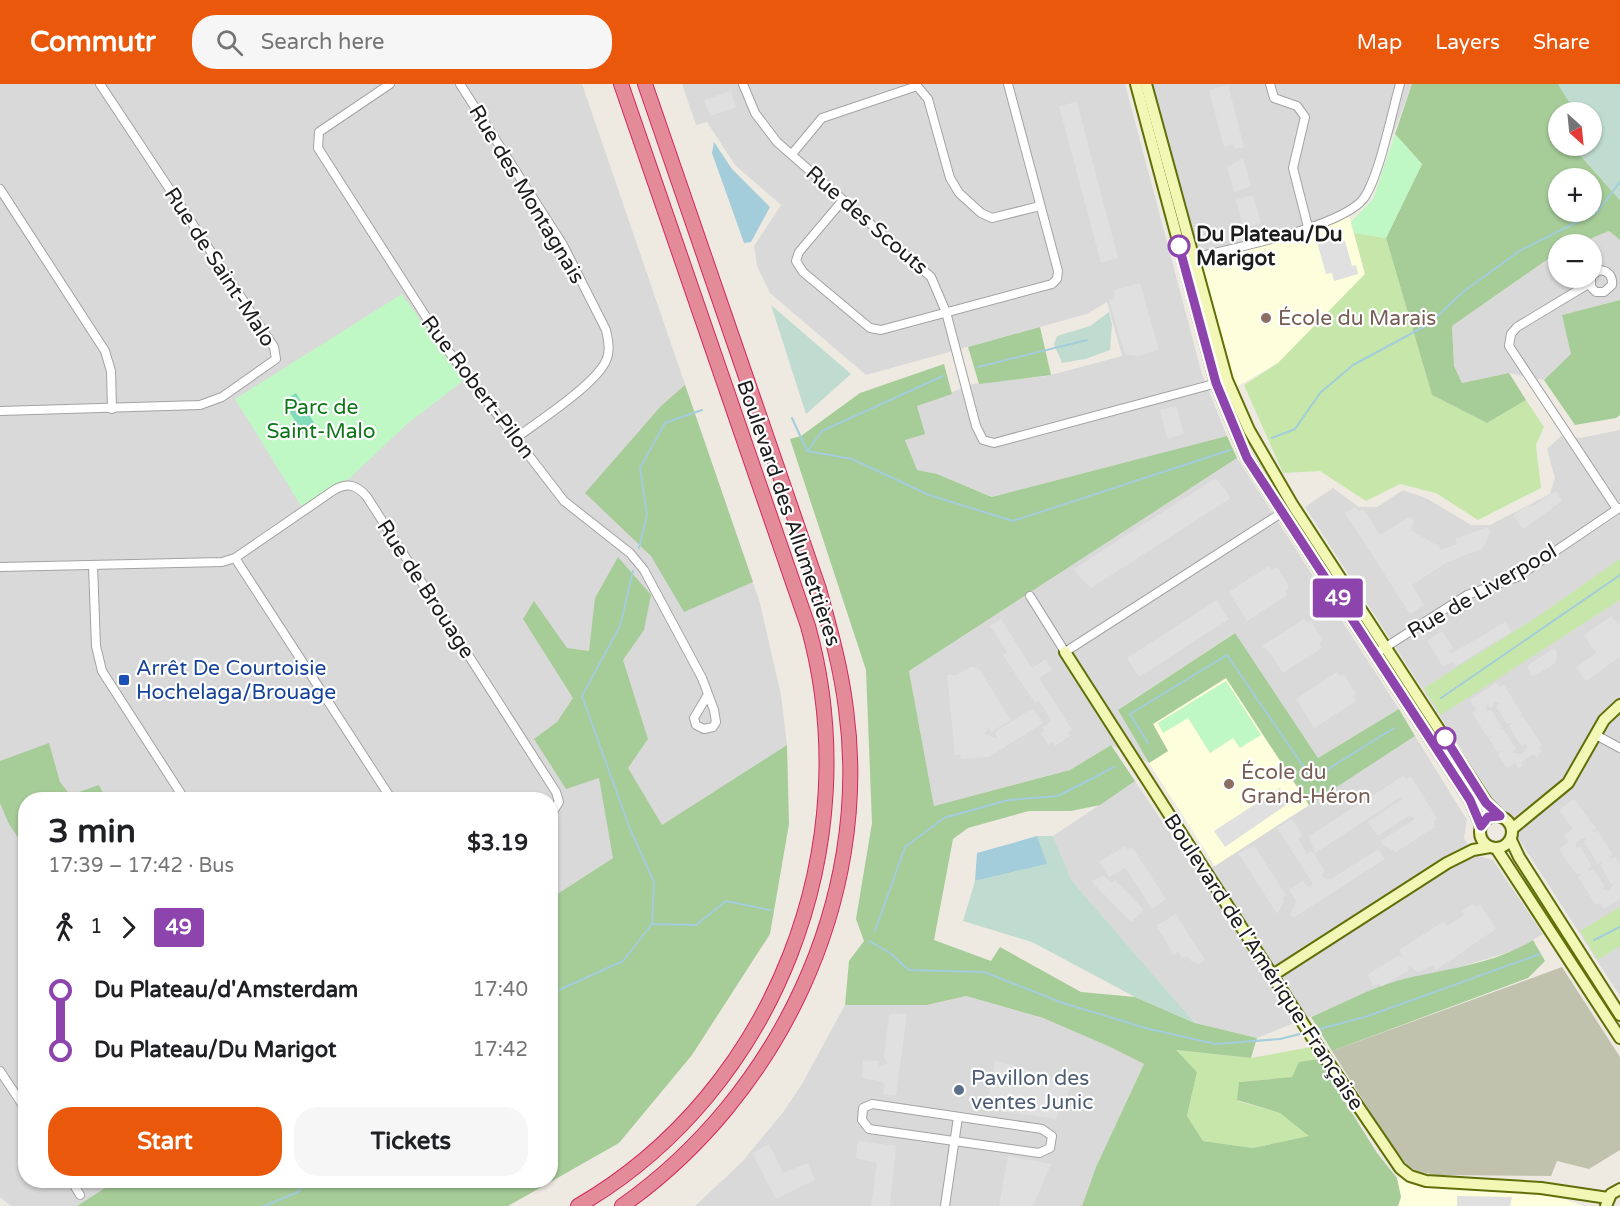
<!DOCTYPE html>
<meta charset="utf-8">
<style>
:root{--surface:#fff;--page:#f6f6f6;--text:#202124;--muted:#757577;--accent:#ea580c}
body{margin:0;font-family:"Varela Round",sans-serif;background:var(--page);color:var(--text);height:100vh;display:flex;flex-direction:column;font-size:22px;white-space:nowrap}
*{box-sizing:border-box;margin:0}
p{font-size:20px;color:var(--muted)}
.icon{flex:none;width:33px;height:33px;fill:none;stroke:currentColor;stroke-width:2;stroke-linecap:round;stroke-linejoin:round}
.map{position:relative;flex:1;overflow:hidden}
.sheet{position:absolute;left:18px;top:708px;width:540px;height:396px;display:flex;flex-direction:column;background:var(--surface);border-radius:24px;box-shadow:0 2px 4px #0004}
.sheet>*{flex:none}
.badge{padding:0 12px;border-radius:4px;font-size:21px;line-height:39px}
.needle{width:39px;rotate:153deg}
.buttons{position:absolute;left:1548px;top:18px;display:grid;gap:12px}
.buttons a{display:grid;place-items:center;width:54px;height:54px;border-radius:50%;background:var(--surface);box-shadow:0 2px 4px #0004;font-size:30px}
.map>.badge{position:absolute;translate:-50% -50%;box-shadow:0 0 0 3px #fff}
.legs{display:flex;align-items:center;gap:9px;height:66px;padding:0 30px;font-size:20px}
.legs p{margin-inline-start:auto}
.overview{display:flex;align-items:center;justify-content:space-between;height:102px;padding:0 30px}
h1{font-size:33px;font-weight:700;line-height:45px}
.button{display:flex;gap:12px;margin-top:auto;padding:12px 30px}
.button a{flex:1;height:69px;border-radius:24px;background:var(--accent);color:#fff;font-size:24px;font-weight:700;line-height:69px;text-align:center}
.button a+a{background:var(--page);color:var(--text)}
ul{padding:0 30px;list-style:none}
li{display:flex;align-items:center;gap:21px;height:60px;font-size:22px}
li i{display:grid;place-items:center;width:9px;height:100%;margin:0 8px;background:currentColor}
li i::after{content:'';width:15px;height:15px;margin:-8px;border:4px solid;border-radius:50%;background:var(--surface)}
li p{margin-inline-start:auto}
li:first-child i{background:linear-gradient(#0000 50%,currentColor 0)}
li:last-child i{background:linear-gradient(currentColor 50%,#0000 0)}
header{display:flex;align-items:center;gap:36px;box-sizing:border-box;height:84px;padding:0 30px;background:var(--accent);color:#fff}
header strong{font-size:28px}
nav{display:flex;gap:33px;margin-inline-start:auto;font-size:21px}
.search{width:420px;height:54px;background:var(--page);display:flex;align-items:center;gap:15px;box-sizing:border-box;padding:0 21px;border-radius:24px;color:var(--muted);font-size:22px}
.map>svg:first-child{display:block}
.residential{fill:#dad9d9}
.education{fill:#fdfedb}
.construction{fill:#c1c2ae}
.grass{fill:#c6e7a9}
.forest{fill:#a6cc98;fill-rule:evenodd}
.wetland{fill:#c0dbcf}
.park{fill:#bff7c5}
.pitch{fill:#82dbbb}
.parking{fill:#e0e0e0;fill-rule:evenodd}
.water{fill:#a3cdda}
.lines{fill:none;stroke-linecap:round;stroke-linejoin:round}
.stream{stroke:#a3cdda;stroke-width:2}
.street-casing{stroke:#a3a3a3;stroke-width:10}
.secondary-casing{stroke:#616f08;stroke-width:14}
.highway-casing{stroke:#d3285e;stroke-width:16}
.street{stroke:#fff;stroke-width:8}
.secondary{stroke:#f2f7b6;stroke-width:10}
.highway{stroke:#e48b99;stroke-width:14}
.line-1-casing{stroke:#fff;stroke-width:14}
.line-1{stroke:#8e44ad;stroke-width:9}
.stop-1-dot{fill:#fff;stroke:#8e44ad;stroke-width:3}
.education-dot{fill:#8d6e63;stroke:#fff;stroke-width:2}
.transit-dot{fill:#1a4fb4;stroke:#fff;stroke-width:2}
.service-dot{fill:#5c6f8a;stroke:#fff;stroke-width:2}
.labels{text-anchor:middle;stroke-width:4.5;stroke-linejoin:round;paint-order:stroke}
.street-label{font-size:21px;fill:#1c1c1c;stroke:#fff}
.stop-label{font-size:21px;font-weight:bold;fill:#1c1c1c;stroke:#fff;text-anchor:start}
.education-label{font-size:21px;fill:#785e54;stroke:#fff;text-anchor:start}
.park-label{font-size:21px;fill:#0e7719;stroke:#fff}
.transit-label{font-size:21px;fill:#164399;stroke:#fff;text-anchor:start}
.service-label{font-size:21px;fill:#4e5e75;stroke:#fff;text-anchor:start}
</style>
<header>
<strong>Commutr</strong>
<div class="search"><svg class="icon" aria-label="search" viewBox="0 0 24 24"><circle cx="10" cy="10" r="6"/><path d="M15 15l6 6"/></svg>Search here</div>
<nav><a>Map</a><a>Layers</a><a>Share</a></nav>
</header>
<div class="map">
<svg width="1620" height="1122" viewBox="0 0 1620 1122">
<rect width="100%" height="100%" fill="#eeeae2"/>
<!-- residential -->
<g class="residential">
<polygon points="0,0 582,0 760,519 781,611 787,661 551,814 550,716 26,716 26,1096 116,1097 77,1122 11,1122 0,1113"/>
<polygon points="682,0 1125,0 1202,290 1227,352 993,413 937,390 916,386 905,355 917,322 973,300 1047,292 1122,272 1107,218 1087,230 866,291 770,209 757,182 754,162 781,121 735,81 707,38 696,41"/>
<polygon points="1146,0 1412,0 1395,46 1370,103 1342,132 1194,174"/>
<polygon points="1609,147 1620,156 1620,216 1562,231 1572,270 1544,296 1509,289 1462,299 1454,282 1452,242 1558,168 1558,194 1592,194 1592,160 1577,160"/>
<polygon points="1620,346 1620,912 1305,423 1333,404 1359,423 1377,423 1403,406 1428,415 1471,441 1490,441 1550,410 1555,394 1547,365 1561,352 1580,354"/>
<polygon points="1237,374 1399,625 1318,674 1234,549 1118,626 1149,679 1111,661 1070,686 934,722 909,587"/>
<polygon points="1415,652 1467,736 1464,754 1474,771 1493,776 1543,850 1518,865 1438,890 1399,897 1257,954 1195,939 1072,797 1053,752 1135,697 1199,792"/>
<polygon points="966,912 1043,934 1108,962 1144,980 1096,1083 1082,1122 695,1122 742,1078 784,1027 802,1000 845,921 927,921"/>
</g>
<!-- education -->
<g class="education">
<polygon points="1348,128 1365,190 1278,279 1231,306 1194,174 1327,138"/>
<polygon points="1226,594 1309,721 1215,782 1149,679 1168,667 1153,640"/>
<polygon points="1397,1094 1423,1103 1556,1112 1583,1122 1398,1122 1401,1113"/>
</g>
<!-- construction -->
<polygon class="construction" points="1562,883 1620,973 1620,1066 1589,1085 1557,1077 1551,1092 1435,1091 1417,1087 1408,1082 1387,1054 1332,967"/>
<!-- grass -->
<g class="grass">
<polygon points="1354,149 1386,154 1432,311 1487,339 1526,316 1544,343 1536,361 1541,404 1478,436 1436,409 1400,400 1366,417 1320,387 1283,389 1244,301 1278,279 1365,190"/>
<polygon points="1620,475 1620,516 1441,631 1424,604 1537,533"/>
<polygon points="1620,823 1620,862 1598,876 1580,847"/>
<polygon points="1311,963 1318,975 1300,978 1293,993 1239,998 1238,1017 1280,1029 1310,1052 1253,1064 1203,1057 1187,1032 1197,988 1175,966 1251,974"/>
</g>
<!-- forest -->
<g class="forest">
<path d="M1412,0H1558L1570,19L1567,28H1558V62H1572L1620,116V156L1609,147L1577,160H1558V168L1452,242L1454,282L1462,299L1509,289L1526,316L1487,339L1432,311L1386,154L1422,80L1395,50ZM1558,94H1592V128H1558Z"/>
<polygon points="1620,216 1620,331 1616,334 1575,341 1544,296 1571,270 1562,231"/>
<polygon points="1040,243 1051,291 979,300 968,263"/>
<polygon points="944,280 952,310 917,322 925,350 905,356 917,386 937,390 992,413 1227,352 1237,374 909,587 934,722 1070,686 1111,661 1135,697 1100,721 1071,727 1029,727 968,744 953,755 934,856 991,877 1000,863 1081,908 1135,913 1195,939 1257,954 1251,974 1176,966 1197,988 1187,1032 1203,1057 1253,1064 1309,1052 1280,1029 1237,1016 1239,998 1292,993 1299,978 1318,975 1377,1069 1397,1094 1401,1113 1398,1122 1082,1122 1096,1083 1144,980 1108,962 1043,934 966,912 927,921 845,921 849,877 864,857 856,835 872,739 866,586 790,355 801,352 860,309"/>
<polygon points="685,301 753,498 684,528 651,472 585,409 661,322"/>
<polygon points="618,473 651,511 644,546 623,576 648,655 628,684 662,741 787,661 789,740 770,850 692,971 619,1059 508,1122 77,1122 116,1097 550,1096 551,814 613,774 599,694 566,705 534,655 557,638 573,614 523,535 534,517 567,564 589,567 595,514"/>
<polygon points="1235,549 1318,674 1399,625 1415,652 1309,721 1226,594 1153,640 1168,667 1149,679 1118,626"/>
<polygon points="49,659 60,698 70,711 99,701 106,715 26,716 25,764 9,740 0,719 0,677"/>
<path d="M1533,856L1545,877L1528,894L1332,967L1311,933C1340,921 1370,904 1400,896C1445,885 1493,881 1533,856Z"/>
</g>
<!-- wetland -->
<g class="wetland">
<polygon points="1558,0 1620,0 1620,116 1572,62 1592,62 1592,28 1567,28 1570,19"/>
<polygon points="771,221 851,290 806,330"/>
<polygon points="1109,228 1112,240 1110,266 1085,275 1062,279 1054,260 1057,252 1090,242"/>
<polygon points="1037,752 1053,752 1072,797 1195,939 1135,913 1032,858 963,837 975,797 1046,780"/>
</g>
<!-- park -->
<g class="park">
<polygon points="1395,50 1422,80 1386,154 1354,149 1351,138 1373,115"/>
<polygon points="402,210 463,297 407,340 350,394 301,422 235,315"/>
<polygon points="1226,597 1261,651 1240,664 1233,654 1210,669 1188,634 1163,649 1158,639"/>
</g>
<!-- pitch -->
<polygon class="pitch" points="296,309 316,342 303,350 283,317"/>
<!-- parking -->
<g class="parking">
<polygon points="1228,1 1244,63 1235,65 1233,60 1224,63 1209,6"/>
<polygon points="731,7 736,23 710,32 704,16"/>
<polygon points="1077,18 1118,174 1101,179 1059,22"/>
<polygon points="1243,74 1251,102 1234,108 1227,83"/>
<polygon points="1253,111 1261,139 1243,144 1236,116"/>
<polygon points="1337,152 1345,157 1352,182 1356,181 1358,190 1334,197 1332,189 1326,190 1317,158"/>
<polygon points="1140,199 1159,266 1139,272 1125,270 1109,216 1115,215 1114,206"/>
<polygon points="1176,322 1184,350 1167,355 1160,326"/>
<polygon points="1216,394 1231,414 1091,504 1080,494 1074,485"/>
<polygon points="1556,407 1562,417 1523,445 1513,431 1529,421 1531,423"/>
<polygon points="1355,423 1359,427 1363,425 1380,451 1410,432 1414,438 1411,446 1438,462 1441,466 1457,460 1455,455 1488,443 1490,449 1483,464 1446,479 1412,501 1424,521 1410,530 1345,429"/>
<polygon points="1269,482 1272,486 1277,483 1289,503 1285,507 1287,511 1247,537 1229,508"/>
<polygon points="1217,516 1229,535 1139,593 1127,574"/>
<polygon points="1611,532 1620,542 1620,573 1586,597 1576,583 1596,569 1584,551"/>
<polygon points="1001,535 1032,584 1046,575 1052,586 1039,594 1072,646 1068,648 1070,652 1055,662 1053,658 1048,661 1041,650 1044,647 1042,644 1052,637 1039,617 1035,619 1003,571 1007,568 990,542"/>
<polygon points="1304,535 1307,539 1311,537 1323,556 1319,559 1322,564 1283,589 1271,570 1262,562"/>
<polygon points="1505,538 1511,548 1456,582 1452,578 1443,583 1427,557 1442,547 1453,564 1449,567 1451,570"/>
<polygon points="1554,564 1557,568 1556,579 1532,593 1527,582"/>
<polygon points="972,582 979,585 1011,636 991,648 989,644 984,650 995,654 997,653 995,648 1033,624 1043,639 989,673 961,675 960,671 955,671 947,591 957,591"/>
<polygon points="1337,588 1340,592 1344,590 1356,610 1353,612 1356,617 1314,644 1296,615"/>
<path d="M1496,599L1499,603L1504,601L1522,630L1519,634L1523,632L1542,661L1539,664L1542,666L1537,673L1533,670L1521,678L1523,682L1518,684L1515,679L1507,684L1498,671L1502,667L1497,668L1489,655L1492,652L1487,653L1472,629L1476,626L1470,616ZM1493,617L1500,619L1496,622L1507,640L1513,639L1509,642L1521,662L1526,660L1527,664L1522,670L1512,669L1516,665L1504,646H1498L1502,643L1491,626L1486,628L1487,620L1490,624L1495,621Z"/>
<polygon points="1403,692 1406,695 1411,693 1437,734 1434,738 1436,742 1396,768 1383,761 1380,757 1415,735 1414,733 1409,732 1378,752 1368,738 1402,715 1401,713 1315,769 1309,752"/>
<polygon points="1280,704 1289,719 1225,763 1214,747"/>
<path d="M1574,715L1596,744L1592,748L1598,747L1613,770L1609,773L1611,775L1616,773L1620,780V815L1604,825L1600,819L1596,821L1578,793L1582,790H1576L1559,765L1569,758L1564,751L1573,745L1559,726ZM1587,753L1584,758L1598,780L1603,777L1600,781L1611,800L1616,798L1608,807L1601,805L1605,802L1594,785L1589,787L1588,785L1592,782L1580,762L1576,764V758Z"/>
<polygon points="1292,735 1302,751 1298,755 1307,770 1312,767 1325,787 1321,791 1323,794 1331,795 1378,765 1385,775 1293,834 1290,830 1296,817 1289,806 1303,796 1308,803 1313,800 1277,744"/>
<polygon points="1125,762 1127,765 1132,763 1166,815 1152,825 1125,784 1109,793 1099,778"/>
<polygon points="1254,762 1286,811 1282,814 1284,817 1277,830 1238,769"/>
<polygon points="1104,792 1111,799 1115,796 1144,826 1131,838 1091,797"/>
<polygon points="1472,820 1476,823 1480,821 1496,845 1436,886 1433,881 1418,888 1408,881 1409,886 1382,902 1379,899 1374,902 1367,891 1399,871 1403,874 1399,866 1443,838 1447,842 1464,831 1462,827"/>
<polygon points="1176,830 1205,876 1199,880 1191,877 1187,872 1182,874 1178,868 1174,871 1156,842"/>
<polygon points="889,930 907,930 896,1011 883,1010 885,1000 879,997 862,994 863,976 878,977 878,984 888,979 884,973"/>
<polygon points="995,976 1072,1000 1056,1035 986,1025"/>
<polygon points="858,1057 896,1062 890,1122 871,1122 877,1079 856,1074"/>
<polygon points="769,1060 783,1089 808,1079 815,1096 776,1115 752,1069"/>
<polygon points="1008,1072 1051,1080 1033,1122 999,1122"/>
<polygon points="1457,1112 1512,1113 1510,1122 1457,1122"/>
</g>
<!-- water -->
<g class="water">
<polygon points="714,58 732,85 770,123 751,158 744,159 712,69"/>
<polygon points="1037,752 1047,780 975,797 977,769"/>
</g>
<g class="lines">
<!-- stream -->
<g class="stream">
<polyline points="978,283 1087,256"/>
<polyline points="792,334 807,367 852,375 929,411 1013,437 1230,366"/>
<polyline points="1272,354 1295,345 1320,309 1353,281 1429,240 1464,207 1521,166 1597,128 1620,98"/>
<polyline points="808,366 822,347 943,292"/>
<polyline points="639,464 647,431 640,384 665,339 702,326"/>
<polyline points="633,487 620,542 582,612 630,745 654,798 652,840"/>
<polyline points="1441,614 1620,491"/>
<polyline points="1148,659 1130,630 1227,571 1312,695 1394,644"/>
<polyline points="875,847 905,763 944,734 1008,716 1058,712 1114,683"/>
<polyline points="1594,856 1620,843"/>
<polyline points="869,857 890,869 909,886 984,888 1063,919 1149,945 1216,960 1280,955 1304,949"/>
<polyline points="550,910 623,877 652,840 696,841 726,817 770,826"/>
<polyline points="1312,947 1368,932 1540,870"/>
<polyline points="264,1122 298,1108 308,1096"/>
</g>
<defs>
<g id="street">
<polyline points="390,0 319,48 318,64 446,264 564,417 630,469 644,486 702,594 714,626 716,638 713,643 704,645 696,641 694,634 707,612"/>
<path d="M460,0L563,161L606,246C609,259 611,271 603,282C588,305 539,337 516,354"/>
<polyline points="743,0 755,29 777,58 931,193 946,228 976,342 983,356 994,359 1221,298"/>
<polyline points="1270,0 1274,14 1297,22 1305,33 1293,84 1308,143"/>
<polyline points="792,70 822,34 917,2 928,15 950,94 959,109 981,129 992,134 1040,122"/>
<polyline points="0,105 105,267 111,287 112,325"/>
<polyline points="843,116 799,168 796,177 803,188 870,244 881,246 1052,200 1057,195 1058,187 1008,0"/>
<path d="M1189,175C1228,165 1342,144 1364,114C1379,93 1392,28 1400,0"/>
<path d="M1591,194V203L1596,208H1604L1612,201C1613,193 1609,187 1600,186L1592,191"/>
<polyline points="1590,199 1517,243 1511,250 1509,262 1617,425"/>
<polyline points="0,327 200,321 222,313 276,275 274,263 100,0"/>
<polyline points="235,474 392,716"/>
<polyline points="93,482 96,562 102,587 185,716"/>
<path d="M0,483L222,478L235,474L334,406C348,398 357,401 367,413L556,708L559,718L550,732"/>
<polyline points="1030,512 1065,568 1283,428"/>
<polyline points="1375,570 1467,511 1517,493 1619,424"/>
<polyline points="1596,651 1620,664"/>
<polyline points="0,987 26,1026"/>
<polygon points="872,1020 1042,1045 1052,1052 1050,1064 1039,1069 869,1045 862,1036 863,1024"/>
<polyline points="71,1096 80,1111"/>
<polyline points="945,1122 958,1033"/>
</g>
<g id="secondary">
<polyline points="1136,0 1216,299 1247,374 1470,716 1481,742"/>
<polyline points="1146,0 1227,296 1249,346 1292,420 1487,719 1500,732"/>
<polyline points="1065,568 1324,972 1400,1084 1410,1092 1426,1097 1541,1104 1608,1114"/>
<circle cx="1496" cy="748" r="16"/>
<polyline points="1512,745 1568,699 1604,636 1620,621"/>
<polyline points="1511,756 1519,773 1620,931"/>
<polyline points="1496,764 1620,954"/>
<polyline points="1273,891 1447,779 1473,766 1490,763"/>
<polyline points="1606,1122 1611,1110 1620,1105"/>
</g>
<g id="highway">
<path d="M578,1122C776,1007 869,761 808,542L621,0"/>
<path d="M622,1122C778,1012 872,816 846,625C841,584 830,545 819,505L645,0"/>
</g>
</defs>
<!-- street casing -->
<use href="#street" class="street-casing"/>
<!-- secondary casing -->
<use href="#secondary" class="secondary-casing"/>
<!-- highway casing -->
<use href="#highway" class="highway-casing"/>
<!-- street -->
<use href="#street" class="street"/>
<!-- secondary -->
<use href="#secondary" class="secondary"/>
<!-- highway -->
<use href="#highway" class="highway"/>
</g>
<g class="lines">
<defs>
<polyline id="line-1" points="1179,162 1216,299 1247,374 1470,716 1481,742 1488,733 1500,732 1486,719 1445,654"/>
</defs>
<!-- line-1 casing -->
<use href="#line-1" class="line-1-casing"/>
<!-- line-1 -->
<use href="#line-1" class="line-1"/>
</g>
<!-- markers -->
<g class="stop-1-dot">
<circle cx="1179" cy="162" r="10"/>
<circle cx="1445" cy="654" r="10"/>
</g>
<g class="education-dot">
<circle cx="1266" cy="234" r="6"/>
<circle cx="1229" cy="700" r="6"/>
</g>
<rect class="transit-dot" x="118" y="590" width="12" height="12" rx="3"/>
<circle class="service-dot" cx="959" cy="1006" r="6"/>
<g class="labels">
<!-- street labels -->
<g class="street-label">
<text transform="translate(527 110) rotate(59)" y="7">Rue des Montagnais</text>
<text transform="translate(867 136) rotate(41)" y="7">Rue des Scouts</text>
<text transform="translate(220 183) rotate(57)" y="7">Rue de Saint-Malo</text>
<text transform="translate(478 303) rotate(53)" y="7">Rue Robert-Pilon</text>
<text transform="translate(789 429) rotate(71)" y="7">Boulevard des Allumettières</text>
<text transform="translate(426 505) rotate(57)" y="7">Rue de Brouage</text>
<text transform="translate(1482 507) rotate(-30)" y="7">Rue de Liverpool</text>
<text transform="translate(1264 878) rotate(57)" y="7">Boulevard de l'Amérique-Française</text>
</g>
<!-- stop labels -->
<g class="stop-label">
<text x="1196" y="157">Du Plateau/Du<tspan x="1196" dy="24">Marigot</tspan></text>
</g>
<!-- education labels -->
<g class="education-label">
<text x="1278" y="241">École du Marais</text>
<text x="1241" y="695">École du<tspan x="1241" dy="24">Grand-Héron</tspan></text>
</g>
<!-- park labels -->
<g class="park-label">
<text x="321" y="330">Parc de<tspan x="321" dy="24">Saint-Malo</tspan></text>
</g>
<!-- transit labels -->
<g class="transit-label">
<text x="136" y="591">Arrêt De Courtoisie<tspan x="136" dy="24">Hochelaga/Brouage</tspan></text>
</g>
<!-- service labels -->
<g class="service-label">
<text x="971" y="1001">Pavillon des<tspan x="971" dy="24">ventes Junic</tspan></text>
</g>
</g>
</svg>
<div class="buttons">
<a><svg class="needle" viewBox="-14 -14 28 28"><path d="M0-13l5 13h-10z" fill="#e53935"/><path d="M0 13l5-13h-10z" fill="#757577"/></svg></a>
<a>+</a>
<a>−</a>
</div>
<b class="badge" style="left:1338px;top:514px;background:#8e44ad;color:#fff">49</b>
<section class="sheet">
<div class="overview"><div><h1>3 min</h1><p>17:39 – 17:42 · Bus</p></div><b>$3.19</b></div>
<div class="legs"><svg class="icon" aria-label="walk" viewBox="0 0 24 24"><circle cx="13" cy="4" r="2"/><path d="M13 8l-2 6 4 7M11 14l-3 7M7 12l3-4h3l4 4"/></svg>1<svg class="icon" aria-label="forward" viewBox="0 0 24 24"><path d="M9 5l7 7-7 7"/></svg><b class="badge" style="background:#8e44ad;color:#fff">49</b></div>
<ul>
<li><i style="color:#8e44ad"></i><b>Du Plateau/d'Amsterdam</b><p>17:40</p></li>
<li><i style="color:#8e44ad"></i><b>Du Plateau/Du Marigot</b><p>17:42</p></li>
</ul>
<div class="button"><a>Start</a><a>Tickets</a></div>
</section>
</div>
